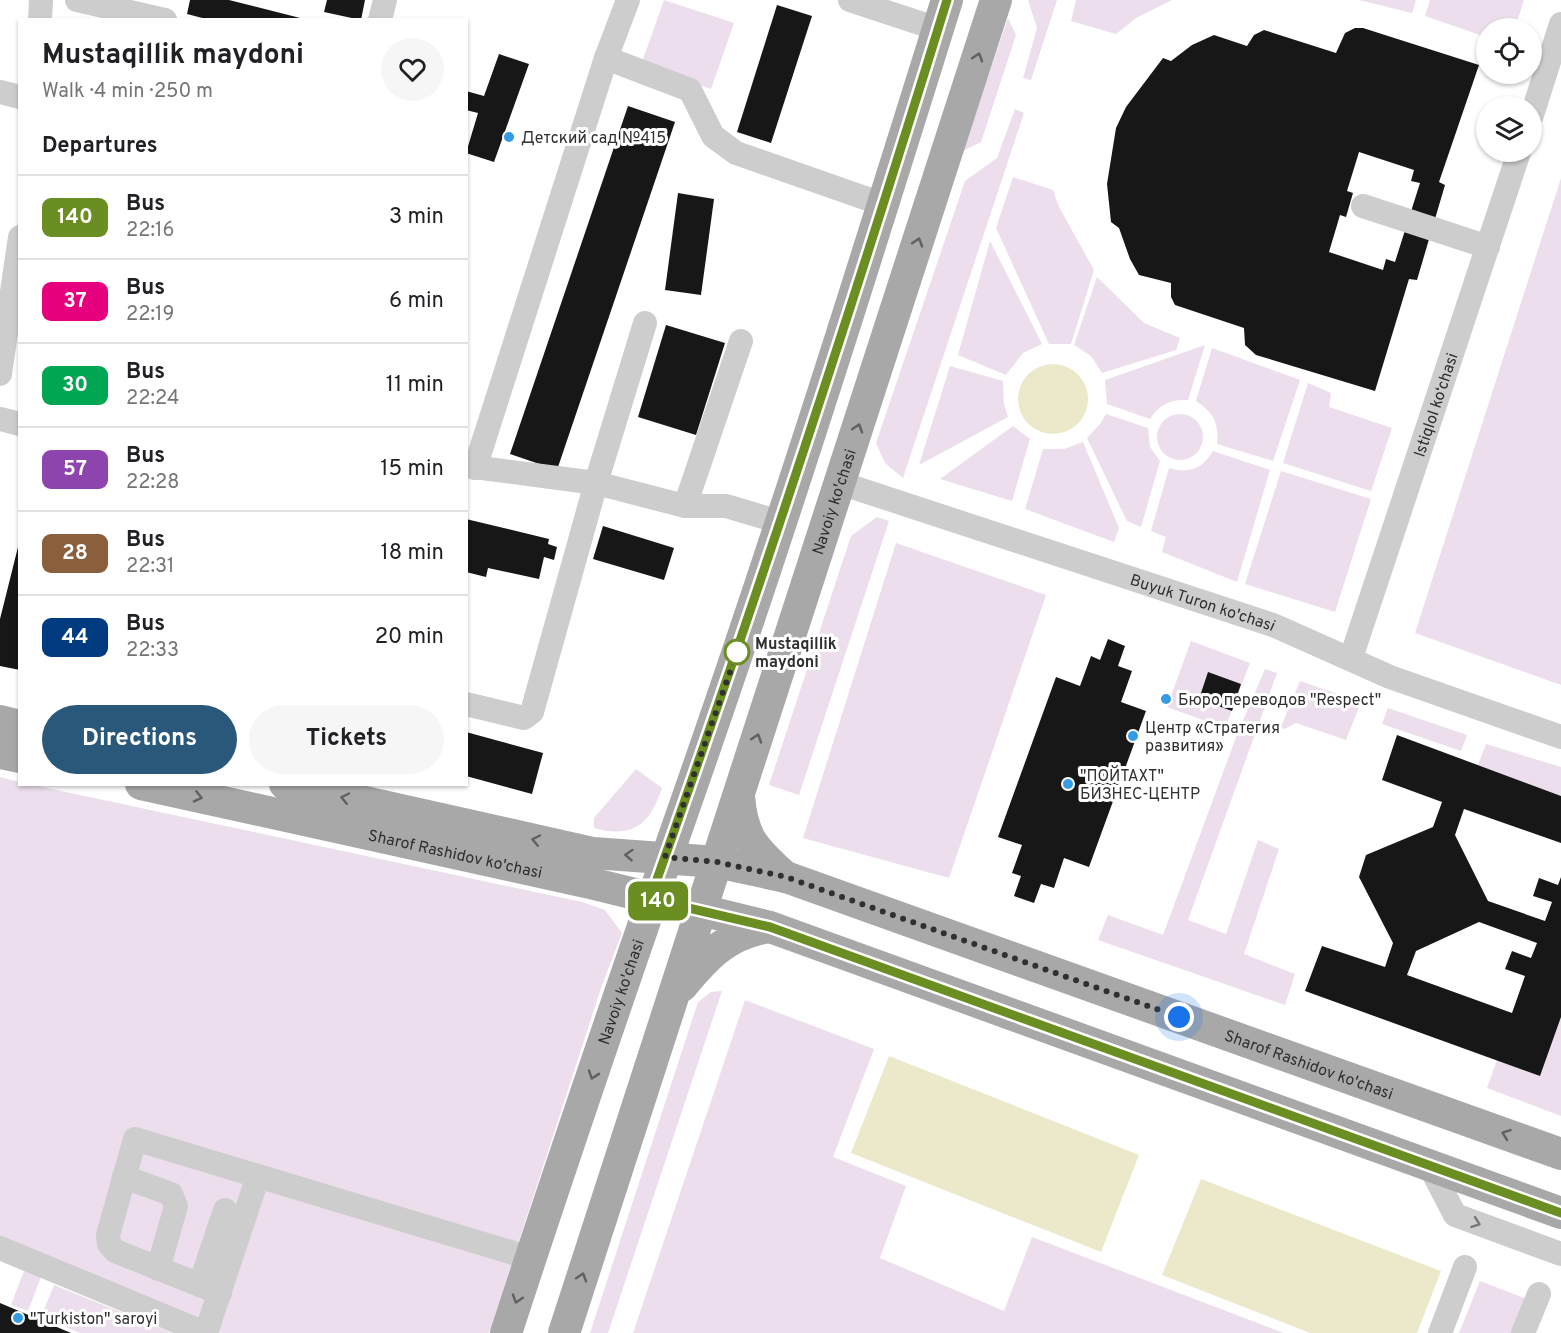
<!DOCTYPE html>
<meta charset="utf-8">
<style>
:root{--surface:#fff;--page:#f6f6f6;--text:#202124;--muted:#757577;--line:#e0e0e0;--accent:#29587a}
body{margin:0;font-family:Overpass,sans-serif;background:var(--page);color:var(--text);height:100vh;display:flex;flex-direction:column;font-size:22px;white-space:nowrap}
*{box-sizing:border-box;margin:0}
p{font-size:20px;color:var(--muted)}
.icon{flex:none;width:33px;height:33px;fill:none;stroke:currentColor;stroke-width:2;stroke-linecap:round;stroke-linejoin:round}
.map{position:relative;flex:1;overflow:hidden}
.sheet{position:absolute;left:18px;top:18px;width:450px;height:768px;display:flex;flex-direction:column;background:var(--surface);border-radius:0px;box-shadow:0 2px 4px #0004}
.sheet>*{flex:none}
.badge{padding:0 12px;border-radius:9px;font-size:21px;line-height:39px}
.fabs{position:absolute;left:1476px;top:18px;display:grid;gap:12px}
.fabs a{display:grid;place-items:center;width:66px;height:66px;border-radius:50%;background:var(--surface);box-shadow:0 2px 4px #0004;font-size:30px}
.you{position:absolute;width:30px;height:30px;margin:-15px;border:4px solid #fff;border-radius:50%;background:#1a73e8;box-shadow:0 0 0 9px #1a73e833}
.map>.badge{position:absolute;translate:-50% -50%;box-shadow:0 0 0 3px #fff}
h2{padding:0 24px;font-size:22px;line-height:54px}
.round{display:grid;place-items:center;flex:none;width:63px;height:63px;border-radius:32px;background:var(--page)}
.overview{display:flex;align-items:center;justify-content:space-between;height:102px;padding:0 24px}
h1{font-size:28px;font-weight:700;line-height:45px}
.cta{display:flex;gap:12px;margin-top:auto;padding:12px 24px}
.cta a{flex:1;height:69px;border-radius:36px;background:var(--accent);color:#fff;font-size:24px;font-weight:700;line-height:69px;text-align:center}
.cta a+a{background:var(--page);color:var(--text)}
ul{padding:0;list-style:none}
li{display:flex;align-items:center;gap:18px;height:84px;padding:0 24px;border-top:2px solid var(--line)}
li div{flex:1}
li b{display:block;font-size:22px}
li em{font-style:normal}
li .badge{min-width:66px;font-weight:700;text-align:center}
.map>svg:first-child{display:block}
.green{fill:#ecdeed}
.water{fill:#ece8ca}
.building{fill:#171717;fill-rule:evenodd}
.lines{fill:none;stroke-linecap:round;stroke-linejoin:round}
.minor{stroke:#cdcdcd;stroke-width:24}
.major{stroke:#a8a8a8;stroke-width:32}
.oneway{stroke:#606060}
.oneway2{stroke:#777}
.line-casing{stroke:#fff;stroke-width:14}
.line{stroke:#6b8e23;stroke-width:9}
.walk{stroke:#303030;stroke-width:6;stroke-dasharray:0 10.8}
.poi-dot{fill:#349ce4;stroke:#fff;stroke-width:2}
.stop-dot{fill:#fff;stroke:#6b8e23;stroke-width:3}
.labels{text-anchor:middle;stroke-width:6;stroke-linejoin:round;paint-order:stroke}
.poi-label{font-size:16px;fill:#303030;stroke:#fff;text-anchor:start}
.street-label{font-size:16px;fill:#303030;stroke:#fff}
.stop-label{font-size:16px;font-weight:bold;fill:#303030;stroke:#fff;text-anchor:start}
</style>
<div class="map">
<svg width="1561" height="1333" viewBox="0 0 1561 1333">
<rect width="100%" height="100%" fill="#fff"/>
<!-- green -->
<g class="green">
<polygon points="664,0 734,23 711,89 641,65"/>
<polygon points="1028,0 1057,0 1031,80 1023,78 1037,28"/>
<polygon points="1076,0 1172,0 1136,18 1116,34 1071,21"/>
<polygon points="1359,0 1416,0 1412,13"/>
<polygon points="1430,0 1524,0 1515,28 1486,28 1486,37 1425,16"/>
<polygon points="1008,18 1016,35 981,142 963,151"/>
<polygon points="1015,109 1024,113 903,478 885,463 876,443 965,181 997,158"/>
<polygon points="1013,177 1053,190 1059,207 1094,270 1071,344 1049,344 996,228"/>
<polygon points="1561,178 1561,685 1415,633"/>
<polygon points="990,241 1042,344 1023,353 1006,375 958,355"/>
<polygon points="1097,277 1144,323 1180,338 1176,350 1102,373 1091,356 1074,345"/>
<path d="M1205,345L1188,400C1170,399 1160,404 1150,419L1107,404L1105,380Z"/>
<path d="M1212,348L1300,380L1273,461L1217,444C1219,423 1214,413 1196,401Z"/>
<polygon points="950,366 1003,381 1004,404 1008,417 919,465"/>
<polygon points="1308,383 1331,393 1329,407 1392,428 1371,491 1283,463"/>
<circle cx="1180" cy="437" r="23"/>
<polygon points="1106,414 1148,428 1150,447 1160,461 1141,527 1127,521 1087,438 1100,424"/>
<polygon points="1013,426 1030,439 1012,501 940,479"/>
<polygon points="1083,442 1119,528 1114,542 1025,509 1043,449 1064,449"/>
<path d="M1213,451L1270,470L1237,582L1162,552L1166,537L1151,531L1169,468C1190,474 1202,469 1213,451Z"/>
<polygon points="1281,471 1371,499 1335,612 1245,584"/>
<polygon points="877,517 889,521 799,795 769,785 851,536"/>
<polygon points="896,543 1046,595 949,878 803,838"/>
<polygon points="1191,641 1250,663 1225,728 1167,707"/>
<polygon points="1265,669 1277,673 1188,920 1226,934 1258,840 1279,849 1244,954 1295,974 1285,1005 1098,940 1108,915 1163,935 1238,732"/>
<polygon points="1300,681 1361,702 1346,740 1296,723 1284,729 1281,727"/>
<polygon points="1388,708 1467,735 1461,751 1382,724"/>
<polygon points="1486,744 1561,767 1561,796 1478,765"/>
<path d="M636,769L662,788C650,824 633,839 594,828V818Z"/>
<polygon points="0,777 19,782 20,784 33,785 582,902 605,910 622,933 602,985 489,1333 205,1333 0,1243"/>
<polygon points="722,991 608,1333 590,1333 698,1002 711,992"/>
<polygon points="745,1000 874,1049 833,1157 906,1186 880,1258 1004,1311 1032,1237 1284,1333 633,1333"/>
<polygon points="1561,1017 1561,1116 1487,1088 1497,1060 1540,1076"/>
<polygon points="24,1271 41,1277 28,1311 11,1305"/>
<polygon points="1480,1281 1529,1300 1516,1333 1459,1333"/>
<polygon points="54,1285 173,1333 80,1333 41,1317"/>
</g>
<!-- water -->
<g class="water">
<circle cx="1053" cy="399" r="35"/>
<polygon points="889,1056 1139,1155 1101,1252 851,1153"/>
<polygon points="1201,1179 1441,1271 1417,1333 1310,1333 1162,1275"/>
</g>
<!-- building -->
<g class="building">
<polygon points="190,0 229,0 308,20 210,20 187,14"/>
<polygon points="327,0 365,0 361,20 324,12"/>
<polygon points="777,5 812,16 771,143 737,132"/>
<path d="M1355,28H1363L1479,65L1439,182L1445,185L1417,280L1409,279L1375,391L1256,355L1245,345L1244,328L1175,305L1171,297V283L1139,275L1130,259L1119,228L1111,222L1107,184L1116,128L1126,107L1163,58L1171,61L1192,45L1214,35L1247,46L1254,35L1264,30L1336,53L1345,33ZM1359,152L1414,170L1411,181L1420,183L1395,262L1386,259L1383,270L1329,252L1340,215L1346,217L1353,193L1347,191Z"/>
<polygon points="499,54 529,64 494,162 466,153 478,113 466,110 466,91 484,96"/>
<polygon points="628,106 675,122 557,470 510,454"/>
<polygon points="678,193 714,199 701,295 665,290"/>
<polygon points="666,325 725,343 696,435 638,417"/>
<polygon points="466,519 549,539 548,544 557,547 554,560 544,557 539,579 488,568 486,577 466,572"/>
<polygon points="603,526 674,548 664,580 593,559"/>
<polygon points="20,539 20,670 0,666 0,619"/>
<polygon points="1108,639 1125,646 1118,666 1132,671 1121,702 1146,711 1089,867 1064,858 1054,888 1041,884 1034,903 1014,896 1021,876 1012,873 1022,845 998,837 1056,677 1080,686 1091,656 1100,660"/>
<polygon points="1208,672 1241,684 1232,711 1199,699"/>
<polygon points="466,732 543,753 532,794 466,776"/>
<path d="M1397,735L1561,796V843L1464,809L1455,835L1488,901L1545,921L1552,902L1533,896L1539,878L1558,885L1561,877V1017L1540,1076L1305,991L1322,946L1385,967L1393,943L1359,877L1366,855L1433,827L1442,802L1382,780ZM1479,922L1537,943L1531,958L1512,951L1505,969L1525,976L1512,1013L1407,975L1416,951Z"/>
<polygon points="0,1303 71,1333 0,1333"/>
</g>
<g class="lines">
<!-- minor -->
<g class="minor">
<polyline points="77,0 165,20"/>
<polyline points="850,0 938,29"/>
<polyline points="40,20 41,0"/>
<polyline points="380,20 385,0"/>
<polyline points="606,58 628,0"/>
<polyline points="0,92 20,97"/>
<polyline points="1532,115 1561,24"/>
<polyline points="1363,206 1488,247"/>
<polyline points="0,374 20,237"/>
<polyline points="0,419 20,424"/>
<polyline points="466,466 596,483 685,506 726,506 780,522"/>
<polyline points="475,468 606,58 690,90 713,136 736,153 882,204"/>
<path id="s1" d="M840,483L1273,625L1390,677L1561,737"/>
<polyline points="685,506 741,341"/>
<path id="s2" d="M1351,658L1519,152"/>
<polyline points="466,704 524,718 532,712 596,483 645,323"/>
<polyline points="1429,1165 1455,1215 1561,1254"/>
<polyline points="124,1177 171,1194 176,1206 158,1269"/>
<polyline points="0,1248 205,1333"/>
<polyline points="200,1285 225,1210"/>
<polyline points="220,1293 115,1251 109,1244 108,1235 135,1139 530,1258"/>
<polyline points="206,1333 258,1176"/>
<polyline points="1440,1333 1465,1267"/>
<polyline points="1523,1333 1539,1294"/>
</g>
<!-- major -->
<g class="major">
<polyline points="0,721 20,726"/>
<polyline points="0,753 20,757"/>
<path id="s3" d="M141,784L586,882L770,927L1561,1213"/>
<path id="s4" d="M285,784L593,853L717,862L786,877L1561,1154"/>
<path d="M739,796C742,838 755,850 785,877"/>
<path d="M682,986C708,954 728,934 769,927"/>
<path id="s5" d="M506,1333C568,1143 633,954 699,765C787,512 867,256 947,0"/>
<path id="s6" d="M564,1333L996,0"/>
</g>
</g>
<!-- one-way arrows -->
<defs><path id="oneway-chevron" d="M-2-3.5L2.5 0L-2 3.5" fill="none" stroke-width="1.6" stroke-linecap="round" stroke-linejoin="round" transform="scale(1.5)"/></defs>
<g class="oneway">
<use href="#oneway-chevron" transform="translate(978 57) rotate(-72)"/>
<use href="#oneway-chevron" transform="translate(918 242) rotate(-72)"/>
<use href="#oneway-chevron" transform="translate(858 428) rotate(-72)"/>
<use href="#oneway-chevron" transform="translate(757 738) rotate(-72)"/>
<use href="#oneway-chevron" transform="translate(198 797) rotate(13)"/>
<use href="#oneway-chevron" transform="translate(345 798) rotate(-168)"/>
<use href="#oneway-chevron" transform="translate(536 840) rotate(-168)"/>
<use href="#oneway-chevron" transform="translate(629 855) rotate(-176)"/>
<use href="#oneway-chevron" transform="translate(593 1075) rotate(109)"/>
<use href="#oneway-chevron" transform="translate(1506 1134) rotate(-160)"/>
<use href="#oneway-chevron" transform="translate(582 1277) rotate(-72)"/>
<use href="#oneway-chevron" transform="translate(517 1299) rotate(108)"/>
</g>
<use class="oneway2" href="#oneway-chevron" transform="translate(1476 1223) rotate(20)"/>
<g class="lines">
<defs>
<path id="line" d="M947,0C854,302 756,602 650,899L770,927L1561,1213"/>
</defs>
<!-- line casing -->
<use href="#line" class="line-casing"/>
<!-- line -->
<use href="#line" class="line"/>
<!-- walk -->
<polyline class="walk" points="737,652 665,857 717,862 786,877 1179,1017"/>
</g>
<!-- markers -->
<g class="poi-dot">
<circle cx="509" cy="137" r="6"/>
<circle cx="1166" cy="699" r="6"/>
<circle cx="1133" cy="736" r="6"/>
<circle cx="1068" cy="784" r="6"/>
<circle cx="18" cy="1318" r="6"/>
</g>
<circle class="stop-dot" cx="737" cy="652" r="12"/>
<g class="labels">
<!-- poi labels -->
<g class="poi-label">
<text x="521" y="143">Детский сад №415</text>
<text x="1178" y="705">Бюро переводов "Respect"</text>
<text x="1145" y="733">Центр «Стратегия<tspan x="1145" dy="18">развития»</tspan></text>
<text x="1080" y="781">"ПОЙТАХТ"<tspan x="1080" dy="18">БИЗНЕС-ЦЕНТР</tspan></text>
<text x="30" y="1324">"Turkiston" saroyi</text>
</g>
<!-- street labels -->
<g class="street-label">
<text dy="6" stroke="none"><textPath href="#s2" startOffset="267">Istiqlol ko‘chasi</textPath></text>
<text dy="6" stroke="none"><textPath href="#s6" startOffset="874">Navoiy ko'chasi</textPath></text>
<text dy="6" stroke="none"><textPath href="#s1" startOffset="382">Buyuk Turon ko'chasi</textPath></text>
<text dy="6" stroke="none"><textPath href="#s3" startOffset="322">Sharof Rashidov ko'chasi</textPath></text>
<text dy="6" stroke="none"><textPath href="#s5" startOffset="360">Navoiy ko'chasi</textPath></text>
<text dy="6" stroke="none"><textPath href="#s4" startOffset="1066">Sharof Rashidov ko'chasi</textPath></text>
</g>
<!-- stop labels -->
<g class="stop-label">
<text x="755" y="649">Mustaqillik<tspan x="755" dy="18">maydoni</tspan></text>
</g>
</g>
</svg>
<div class="fabs">
<a><svg class="icon" aria-label="locate" viewBox="0 0 24 24"><circle cx="12" cy="12" r="6"/><path d="M12 2v4M12 18v4M2 12h4M18 12h4"/></svg></a>
<a><svg class="icon" aria-label="layers" viewBox="0 0 24 24"><path d="M12 4l9 5-9 5-9-5zM3 14l9 5 9-5"/></svg></a>
</div>
<div class="you" style="left:1179px;top:1017px"></div>
<b class="badge" style="left:658px;top:901px;background:#6b8e23;color:#fff">140</b>
<section class="sheet">
<div class="overview"><div><h1>Mustaqillik maydoni</h1><p>Walk · 4 min · 250 m</p></div><a class="round"><svg class="icon" aria-label="heart" viewBox="0 0 24 24"><path d="M12 20l-8-8c-3-5 5-10 8-4 3-6 11-1 8 4z"/></svg></a></div>
<h2>Departures</h2>
<ul>
<li><span class="badge" style="background:#6b8e23;color:#fff">140</span><div><b>Bus</b><p>22:16</p></div><em>3 min</em></li>
<li><span class="badge" style="background:#e6007e;color:#fff">37</span><div><b>Bus</b><p>22:19</p></div><em>6 min</em></li>
<li><span class="badge" style="background:#00a651;color:#fff">30</span><div><b>Bus</b><p>22:24</p></div><em>11 min</em></li>
<li><span class="badge" style="background:#8e44ad;color:#fff">57</span><div><b>Bus</b><p>22:28</p></div><em>15 min</em></li>
<li><span class="badge" style="background:#8b5e3c;color:#fff">28</span><div><b>Bus</b><p>22:31</p></div><em>18 min</em></li>
<li><span class="badge" style="background:#003b80;color:#fff">44</span><div><b>Bus</b><p>22:33</p></div><em>20 min</em></li>
</ul>
<div class="cta"><a>Directions</a><a>Tickets</a></div>
</section>
</div>
